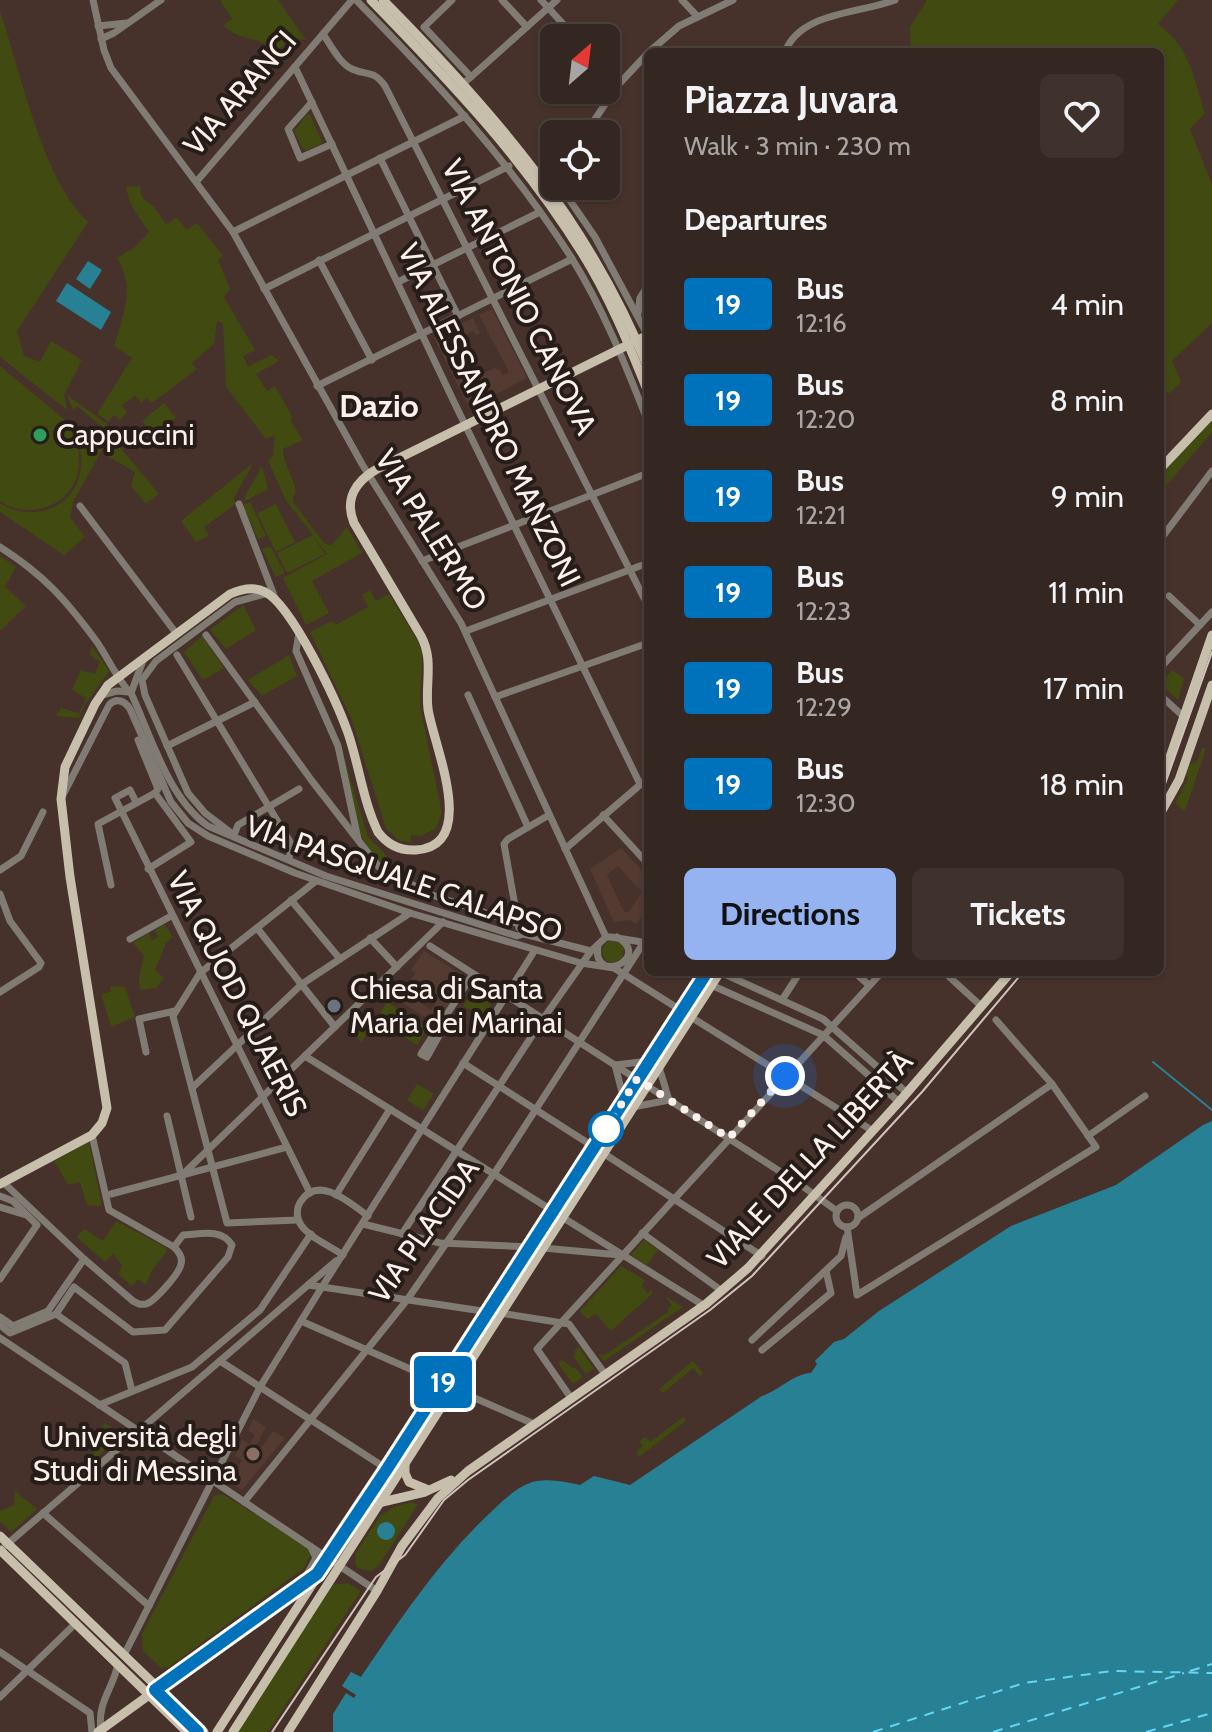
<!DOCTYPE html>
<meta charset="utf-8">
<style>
:root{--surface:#342620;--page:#3f322d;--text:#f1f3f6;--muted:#a9a5a5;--line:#4e433e;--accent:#95b2f1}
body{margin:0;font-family:Cabin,sans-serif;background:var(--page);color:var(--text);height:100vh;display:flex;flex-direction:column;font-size:30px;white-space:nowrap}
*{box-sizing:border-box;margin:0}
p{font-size:26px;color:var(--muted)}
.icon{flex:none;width:44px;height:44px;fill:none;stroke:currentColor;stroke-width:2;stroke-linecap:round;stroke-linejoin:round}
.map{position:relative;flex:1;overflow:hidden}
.side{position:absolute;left:644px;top:48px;width:520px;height:928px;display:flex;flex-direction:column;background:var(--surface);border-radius:12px;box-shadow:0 2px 6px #0004,0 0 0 2px var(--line)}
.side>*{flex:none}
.badge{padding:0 16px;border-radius:6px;font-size:28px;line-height:52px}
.needle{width:52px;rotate:28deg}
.tools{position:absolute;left:540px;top:24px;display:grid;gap:16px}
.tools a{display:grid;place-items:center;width:80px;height:80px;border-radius:12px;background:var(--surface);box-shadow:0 2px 6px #0004,0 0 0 2px var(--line);font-size:40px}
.you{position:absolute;width:40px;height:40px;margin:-20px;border:6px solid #fff;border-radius:50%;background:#1a73e8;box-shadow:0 0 0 12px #1a73e833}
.map>.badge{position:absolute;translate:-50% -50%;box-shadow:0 0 0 4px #fff}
h2{padding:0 40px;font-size:30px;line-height:72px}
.round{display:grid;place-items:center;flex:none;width:84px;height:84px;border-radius:12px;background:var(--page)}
.summary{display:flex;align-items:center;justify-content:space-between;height:136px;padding:0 40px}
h1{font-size:38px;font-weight:800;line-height:60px}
.button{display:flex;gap:16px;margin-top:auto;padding:16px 40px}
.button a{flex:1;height:92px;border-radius:12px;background:var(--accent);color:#111;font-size:32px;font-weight:800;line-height:92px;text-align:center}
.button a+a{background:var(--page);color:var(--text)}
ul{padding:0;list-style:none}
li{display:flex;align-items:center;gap:24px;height:96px;padding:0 40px}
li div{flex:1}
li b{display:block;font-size:30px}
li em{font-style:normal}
li .badge{min-width:88px;font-weight:700;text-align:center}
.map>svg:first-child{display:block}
.built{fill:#543b31;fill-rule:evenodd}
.green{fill:#414a10}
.water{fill:#288095}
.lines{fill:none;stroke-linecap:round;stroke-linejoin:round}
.stream{stroke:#288095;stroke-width:2}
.ferry{stroke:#64d6f4;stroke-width:2;stroke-dasharray:10 8;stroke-linecap:butt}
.minor{stroke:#807b73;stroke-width:7}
.major{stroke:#c7beac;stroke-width:9}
.tram{stroke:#d2c3bd;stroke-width:2}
.line-casing{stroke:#fff;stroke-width:18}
.line{stroke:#0072bc;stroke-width:12}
.walk{stroke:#fdf0eb;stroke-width:8;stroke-dasharray:0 14.4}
.leisure-dot{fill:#2e9e5b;stroke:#261d19;stroke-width:3}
.worship-dot{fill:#6b7280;stroke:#261d19;stroke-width:3}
.stop-dot{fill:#fff;stroke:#0072bc;stroke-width:4}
.education-dot{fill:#8d6e63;stroke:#261d19;stroke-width:3}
.labels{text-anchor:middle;stroke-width:8;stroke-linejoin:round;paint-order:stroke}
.street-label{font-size:30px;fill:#fdf0eb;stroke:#261d19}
.poi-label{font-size:30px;fill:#fdf0eb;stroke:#261d19;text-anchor:start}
.neighbourhood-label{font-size:32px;font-weight:bold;fill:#fdf0eb;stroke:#261d19}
</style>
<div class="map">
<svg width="1212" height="1732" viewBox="0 0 1212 1732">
<rect width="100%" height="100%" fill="#46322b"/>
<!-- built -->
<g class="built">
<polygon points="492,309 527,378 469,408 434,338 447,331 475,389 480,386 478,381 481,374 494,368 500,370 502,376 509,372 479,315"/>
<polygon points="473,318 480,333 476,335 473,331 462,338 463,342 459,344 452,328"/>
<path d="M621,848L648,877V907L637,924L630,920L614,922L590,869ZM618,866L642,892L629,912H624L607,875Z"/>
<polygon points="424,951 465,977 436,1024 398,1000 403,991 431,1010 438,998 411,980 416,972 411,970"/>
<polygon points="253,1419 266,1427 256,1445 261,1448 273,1431 285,1438 242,1490 223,1478 229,1466 237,1470 242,1460 235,1456 242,1440 250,1444 255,1435 248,1430"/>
</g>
<!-- green -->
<g class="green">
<path d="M220,0H278L306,40L294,38L274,52C262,35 237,42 224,25L232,19Z"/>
<path d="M927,0H1178L1158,24C1192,50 1192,75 1205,113L1190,129L1212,185V323L1172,361L1181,382L1169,394L1160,384V52H911L910,27Z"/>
<path d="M0,11C21,73 42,178 88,222L17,331L24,356L40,362L51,341L82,360L64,395L67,410L0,357Z"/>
<polygon points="307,114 310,115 322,141 321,144 307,150 303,149 294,131"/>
<path d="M140,186C141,200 145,200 154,207C159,212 162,220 167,225L176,217L187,230L197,223L223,256L218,260L230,289L224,297L255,350L243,356L248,367L271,355L279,361L256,374L267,391L275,386L293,418L290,420L303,440L283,449C283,464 294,476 296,492L293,495V502L324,543L331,546L347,527L362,553L312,581L329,613L306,625L283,578L327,554L315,539L325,554L287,573L277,553L313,535L285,499L268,460L273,456L275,435L266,439L226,387L223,323L217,321L214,344L192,363L197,369L152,403L147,398L141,403L135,396L122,405L127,413L119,420L115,415L108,421L97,414L132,358L114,346C123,314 136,289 117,258L134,248L149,232C139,217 129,206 126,187Z"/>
<path d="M0,366L65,420L90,444L85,448L78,446C79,454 80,463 78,472C70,508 28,520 0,501Z"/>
<path d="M67,395L107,424L114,440L159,494L146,504L131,486L135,472L104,454L103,448L74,500L70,517L85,537L64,555L0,512V503C30,522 72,511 80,473C82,465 81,456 80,448L85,449L95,443L105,429L77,406L73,410Z"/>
<polygon points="164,403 176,418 155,436 142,421"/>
<polygon points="1212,421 1212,432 1160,493 1160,475"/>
<polygon points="253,463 234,498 236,504 204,527 209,536 196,542 181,521"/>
<polygon points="262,466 268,489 245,501 245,496"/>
<polygon points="250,502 266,536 258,539 243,505"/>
<polygon points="276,504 295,542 276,552 257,513"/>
<polygon points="270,546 285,573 276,577 262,549"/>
<polygon points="0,556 16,567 5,587 26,606 0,631"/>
<polygon points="370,590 376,601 389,594 418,642 422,653 420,706 442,813 436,828 421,836 411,835 411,843 398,840 386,828 351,718 310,632 332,621 335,625 368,607 362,595"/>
<polygon points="243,605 256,630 226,649 210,630"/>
<polygon points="202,636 224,668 203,680 184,652"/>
<polygon points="92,646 109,671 84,706 79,718 56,716 61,708 79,713 86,698 72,690 81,670 95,674 100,662 89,654"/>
<polygon points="289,655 297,676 262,696 248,680"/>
<polygon points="1172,670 1184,678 1178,700 1160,684"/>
<polygon points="1202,748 1206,748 1185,811 1175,804 1188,778 1185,775 1187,765 1197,762"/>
<path d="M344,758L368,837L387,856L382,864C352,837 351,796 344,758Z"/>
<polygon points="164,924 173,937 166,943 155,970 164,978 156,988 140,990 139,977 144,955 133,943 149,933 152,940 158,937 155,930"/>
<polygon points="611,940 621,943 624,949 622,958 613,963 606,961 601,952 605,943"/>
<polygon points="110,986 125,987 135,1017 111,1027 101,994 111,992"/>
<polygon points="475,988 494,999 483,1017 463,1006"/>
<polygon points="387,1002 428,1027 417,1045 376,1020"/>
<polygon points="358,1017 370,1026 361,1043 351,1026"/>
<polygon points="417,1084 434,1094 423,1110 407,1100"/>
<polygon points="89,1142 102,1206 87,1205 80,1182 68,1185 54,1161"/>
<polygon points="116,1221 165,1247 167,1251 152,1270 146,1285 138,1279 132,1286 118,1274 122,1265 113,1254 105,1262 77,1237 84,1229 103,1241"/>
<polygon points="644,1240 658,1250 647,1265 631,1255"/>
<polygon points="621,1266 645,1280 642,1286 647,1293 651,1290 653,1293 611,1331 596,1314 587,1319 580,1311"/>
<polygon points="665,1296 683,1307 604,1361 598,1354 605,1355 668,1312 668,1309 672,1305"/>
<polygon points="579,1347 594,1369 586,1374 573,1356 576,1354 574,1351"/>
<polygon points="562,1360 573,1368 575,1367 583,1377 573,1384 558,1363"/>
<polygon points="693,1361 703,1373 700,1376 693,1368 663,1393 659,1389"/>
<polygon points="683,1417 686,1421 639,1457 636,1452 643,1446 639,1441 645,1437 650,1442"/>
<polygon points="105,1423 121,1434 98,1457 93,1455 96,1448 90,1444"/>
<polygon points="15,1491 37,1509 11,1532 0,1521 0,1511 14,1505"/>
<polygon points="222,1494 310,1548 312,1553 303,1569 169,1667 161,1668 143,1651 142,1634 214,1496"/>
<polygon points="411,1502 418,1504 380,1564 372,1571 359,1569 355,1563 356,1553 380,1516 394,1507"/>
<polygon points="347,1583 361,1591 268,1732 237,1732 332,1585"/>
</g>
<!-- water -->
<g class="water">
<polygon points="88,261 102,270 90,289 76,279"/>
<polygon points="67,283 111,312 101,330 56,301"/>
<path d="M1212,1121V1732H333V1714L346,1693L354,1698L356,1695L342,1686L351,1672L361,1677C401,1618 439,1561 491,1512C504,1500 519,1484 537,1481C552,1479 566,1482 580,1485L594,1476L630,1485L762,1396C778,1391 795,1373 811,1373L817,1364L815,1361L834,1342L844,1339L879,1311L1011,1226L1116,1185L1203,1125Z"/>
<circle cx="386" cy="1531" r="9"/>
</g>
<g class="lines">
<!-- stream -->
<polyline class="stream" points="1153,1062 1212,1110"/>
<!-- ferry -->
<g class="ferry">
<polyline points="1190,1671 1212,1664"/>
<polyline points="873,1732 1024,1683 1112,1671 1212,1673"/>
<polyline points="993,1732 1184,1673"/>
<polyline points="1146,1732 1212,1713"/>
</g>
<!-- minor -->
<g class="minor">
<polyline points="93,0 104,50 111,68 233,232 362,464 461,623 606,937"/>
<path d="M356,0C435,80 510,162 571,257C603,308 626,366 648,422"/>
<polyline points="452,0 424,27 471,77"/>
<polyline points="502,0 527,27"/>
<polyline points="541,0 576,38"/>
<polyline points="682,0 697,16"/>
<polyline points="98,26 127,23"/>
<path d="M323,34C330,44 340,64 352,69C367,76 373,69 385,86L648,606"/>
<polyline points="101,39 114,33 161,0"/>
<polyline points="649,52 679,26 733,0"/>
<path d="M785,52C800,12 858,14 895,0"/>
<polyline points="295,67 454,402 640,784"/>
<polyline points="606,71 618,85"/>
<polyline points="463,84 557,0"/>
<polyline points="312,102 288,129 300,158 332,144"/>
<polyline points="585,134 618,85 648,53"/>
<polyline points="380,158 458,316"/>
<polyline points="197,181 352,0"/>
<polyline points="560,186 595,237 648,336"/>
<polyline points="233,232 465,116"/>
<polyline points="319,260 372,360"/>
<polyline points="398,282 540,212"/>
<polyline points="264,289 509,166"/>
<polyline points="638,314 640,298 648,285"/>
<polyline points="317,386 572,259"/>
<polyline points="239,504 275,598"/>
<polyline points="80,506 176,633"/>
<polyline points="1160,540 1212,471"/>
<path d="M0,547C44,575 66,600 97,642C106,655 122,687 131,693C151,736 168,798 208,826L326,876L517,936L524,934L591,951L606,937H611L648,943"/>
<polyline points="422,561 648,473"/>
<polyline points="1169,596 1200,625"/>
<polyline points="466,631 648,563"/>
<polyline points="299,633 296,651 338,746 358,839"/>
<polyline points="206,635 312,781 379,867 432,895 519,924"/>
<polyline points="177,655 292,845 289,858"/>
<polyline points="1160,668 1212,612"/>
<polyline points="131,693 144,658"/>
<polyline points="102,695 117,691 129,692"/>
<polyline points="468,695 528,827"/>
<polyline points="1160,695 1184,717"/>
<polyline points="495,697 648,643"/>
<polyline points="138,740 158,789 155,793 191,842 148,869"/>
<polyline points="167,746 255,702"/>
<path d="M62,797L109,705C116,697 125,701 130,709L171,802L188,823L208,836L295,873L410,913L581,963L614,968L682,1011"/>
<polyline points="136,802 130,790 115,798 310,1193"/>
<polyline points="603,815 648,864"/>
<polyline points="234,835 205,813 188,793 145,695 142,680 156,661 235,602 268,593"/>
<polyline points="234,835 238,825 299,789"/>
<polyline points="565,849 648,778"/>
<polyline points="0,870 21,856 43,812"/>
<polyline points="111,885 98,824 155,793"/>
<polyline points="0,894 10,921 41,963 39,967 0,992"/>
<polyline points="291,900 340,959"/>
<polyline points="257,928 335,1027"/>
<polyline points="519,928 504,844 508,839 549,815"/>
<polyline points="370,938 397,967"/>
<polyline points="130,939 171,916"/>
<path d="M598,945C591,987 654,958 617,937"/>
<polyline points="430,946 798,1183 837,1211"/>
<polyline points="720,972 823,1019 907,1093"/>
<polyline points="854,972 869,985"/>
<polyline points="944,972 981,1006"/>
<polyline points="711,985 823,1035 899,1102"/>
<polyline points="782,1000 800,972"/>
<polyline points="691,1017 873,1131"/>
<polyline points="440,1027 441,1032 427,1057 421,1054 473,974"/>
<polyline points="146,1052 139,1019 175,1011"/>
<polyline points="305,1056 553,1211"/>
<polyline points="463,1063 594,1147"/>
<polyline points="615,1065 624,1100"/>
<polyline points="615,1065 649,1061"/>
<polyline points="659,1067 669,1100"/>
<polyline points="192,1088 302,984 410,913"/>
<polyline points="633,1107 669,1100"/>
<polyline points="167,1116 191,1217"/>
<polyline points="1088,1136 1145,1096"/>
<polyline points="603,1153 762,1256"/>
<polyline points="181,1176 443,922"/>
<path d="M4,1183L84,1259L133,1301C139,1304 139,1305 146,1304C154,1302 180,1273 181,1264C183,1257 179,1252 174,1247L109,1210L92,1135"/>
<polyline points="111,1194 287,1147"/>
<polyline points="336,1195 390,1109"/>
<polyline points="0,1196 13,1201 37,1225 0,1279"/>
<circle cx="847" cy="1216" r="11"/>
<polyline points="0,1207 26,1215"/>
<polyline points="562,1217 703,1305"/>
<polyline points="858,1218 1052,1084"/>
<polyline points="298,1220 227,1223 173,1016 200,973 316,881"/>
<polyline points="363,1224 440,1243 530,1247"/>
<polyline points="847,1227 857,1295 1096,1147 1052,1084 996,1020"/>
<polyline points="642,1233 722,1291"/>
<polyline points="402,1234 543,1019 591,951"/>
<polyline points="543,1248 620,1255"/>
<path d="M343,1255C330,1246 310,1238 301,1225C296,1218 296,1208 301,1201C319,1174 351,1204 368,1216"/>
<polyline points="309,1284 336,1261"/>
<polyline points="500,1313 569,1324 605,1374"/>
<polyline points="0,1317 13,1326 48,1311 84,1259"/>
<polyline points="301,1321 442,1383"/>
<polyline points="0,1325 10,1333 56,1314"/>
<polyline points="0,1338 377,1591"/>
<polyline points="752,1340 841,1256 846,1237"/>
<polyline points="762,1350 831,1293 826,1271"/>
<polyline points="220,1361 387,1469"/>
<polyline points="452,1388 534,1424"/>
<path d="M132,1391L125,1363L56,1314L74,1287L133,1332L165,1330L228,1257L232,1245C221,1228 201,1234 183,1235L174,1247"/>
<polyline points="571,1398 537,1349 882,972"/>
<polyline points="99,1405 192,1367 260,1310 311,1234"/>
<polyline points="244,1502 407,1300 494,1174 648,936"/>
<polyline points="43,1513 149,1606"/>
<polyline points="5,1546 308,1285 322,1287 535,950"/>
<polyline points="303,1582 316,1558 311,1547"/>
<polyline points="0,1652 90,1713 92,1732"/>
<polyline points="124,1655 260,1387 322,1287 489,1312"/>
<polyline points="0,1697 76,1623"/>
<path d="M101,1730C97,1702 113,1689 118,1664"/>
</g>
<!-- major -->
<g class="major">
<path d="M371,0C448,79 524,159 582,253C609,296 629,345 648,392"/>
<path d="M383,0C492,110 590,222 648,368"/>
<polyline points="1160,469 1212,414"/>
<polyline points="1160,786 1212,635"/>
<polyline points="1160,814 1179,780 1212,685"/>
<path d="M0,1184L92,1135L102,1123L107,1108L70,877L61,799L65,767L95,704L108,685L230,594C241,589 254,586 265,592C292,605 337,702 348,733C359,765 363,801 378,832C387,844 400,851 416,850C480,846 433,744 428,709C425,683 434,660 421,636L354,523C344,499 356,481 377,469L648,335"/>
<polyline points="405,1465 405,1473 409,1482 426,1489"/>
<polyline points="378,1503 425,1492 451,1480"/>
<polyline points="0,1536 204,1732"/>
<polyline points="0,1550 187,1732"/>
<polyline points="98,1732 311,1578"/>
<polyline points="217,1732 707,972"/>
<polyline points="233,1732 720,972"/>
<polyline points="288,1732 377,1591 402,1546 438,1498 468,1471 706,1304 748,1268 899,1102 1011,972"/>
</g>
<!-- tram -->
<g class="tram">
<polyline points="1160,798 1212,652"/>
<polyline points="272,1732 376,1577 405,1555 444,1500 468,1480 710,1310 752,1276 922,1092 1023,972"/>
</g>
</g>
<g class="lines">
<defs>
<polyline id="line" points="198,1732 155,1690 317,1574 387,1469 707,972"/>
</defs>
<!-- line casing -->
<use href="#line" class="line-casing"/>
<!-- line -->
<use href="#line" class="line"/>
<!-- walk -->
<polyline class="walk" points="606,1129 637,1079 729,1138 785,1076"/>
</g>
<!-- markers -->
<circle class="leisure-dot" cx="40" cy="435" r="8"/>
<circle class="worship-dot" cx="334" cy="1006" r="8"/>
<circle class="stop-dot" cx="606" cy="1129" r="16"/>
<circle class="education-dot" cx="253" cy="1454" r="8"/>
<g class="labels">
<!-- street labels -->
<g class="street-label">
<text transform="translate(240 93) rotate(-49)" y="10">VIA ARANCI</text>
<text transform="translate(519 297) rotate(63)" y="10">VIA ANTONIO CANOVA</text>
<text transform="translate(489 415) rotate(64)" y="10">VIA ALESSANDRO MANZONI</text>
<text transform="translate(431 530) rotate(58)" y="10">VIA PALERMO</text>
<text transform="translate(404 879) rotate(19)" y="10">VIA PASQUALE CALAPSO</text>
<text transform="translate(237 994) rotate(63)" y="10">VIA QUOD QUAERIS</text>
<text transform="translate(810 1160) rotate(-47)" y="10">VIALE DELLA LIBERTÀ</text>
<text transform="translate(424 1231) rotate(-55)" y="10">VIA PLACIDA</text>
</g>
<!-- poi labels -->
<g class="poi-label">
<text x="56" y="445">Cappuccini</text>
<text x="350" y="999">Chiesa di Santa<tspan x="350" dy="34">Maria dei Marinai</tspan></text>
<text x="237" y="1447" text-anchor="end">Università degli<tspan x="237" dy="34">Studi di Messina</tspan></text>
</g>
<!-- neighbourhood labels -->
<g class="neighbourhood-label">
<text x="379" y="417">Dazio</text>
</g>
</g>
</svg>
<div class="tools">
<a><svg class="needle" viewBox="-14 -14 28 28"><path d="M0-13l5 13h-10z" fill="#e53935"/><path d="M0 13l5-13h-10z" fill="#a9a5a5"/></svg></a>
<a><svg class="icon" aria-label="locate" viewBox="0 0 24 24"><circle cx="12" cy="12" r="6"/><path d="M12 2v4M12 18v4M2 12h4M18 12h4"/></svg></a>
</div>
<div class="you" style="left:785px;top:1076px"></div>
<b class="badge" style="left:443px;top:1382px;background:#0072bc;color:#fff">19</b>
<section class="side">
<div class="summary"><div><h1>Piazza Juvara</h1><p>Walk · 3 min · 230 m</p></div><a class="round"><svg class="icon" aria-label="heart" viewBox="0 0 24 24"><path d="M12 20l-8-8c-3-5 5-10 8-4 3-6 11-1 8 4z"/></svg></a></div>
<h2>Departures</h2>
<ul>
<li><span class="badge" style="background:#0072bc;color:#fff">19</span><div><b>Bus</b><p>12:16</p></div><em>4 min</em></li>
<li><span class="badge" style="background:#0072bc;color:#fff">19</span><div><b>Bus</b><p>12:20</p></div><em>8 min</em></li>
<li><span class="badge" style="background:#0072bc;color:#fff">19</span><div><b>Bus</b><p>12:21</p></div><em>9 min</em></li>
<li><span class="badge" style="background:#0072bc;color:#fff">19</span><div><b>Bus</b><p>12:23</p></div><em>11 min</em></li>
<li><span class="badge" style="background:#0072bc;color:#fff">19</span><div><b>Bus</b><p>12:29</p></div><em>17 min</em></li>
<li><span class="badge" style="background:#0072bc;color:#fff">19</span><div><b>Bus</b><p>12:30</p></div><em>18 min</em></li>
</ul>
<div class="button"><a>Directions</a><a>Tickets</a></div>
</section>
</div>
